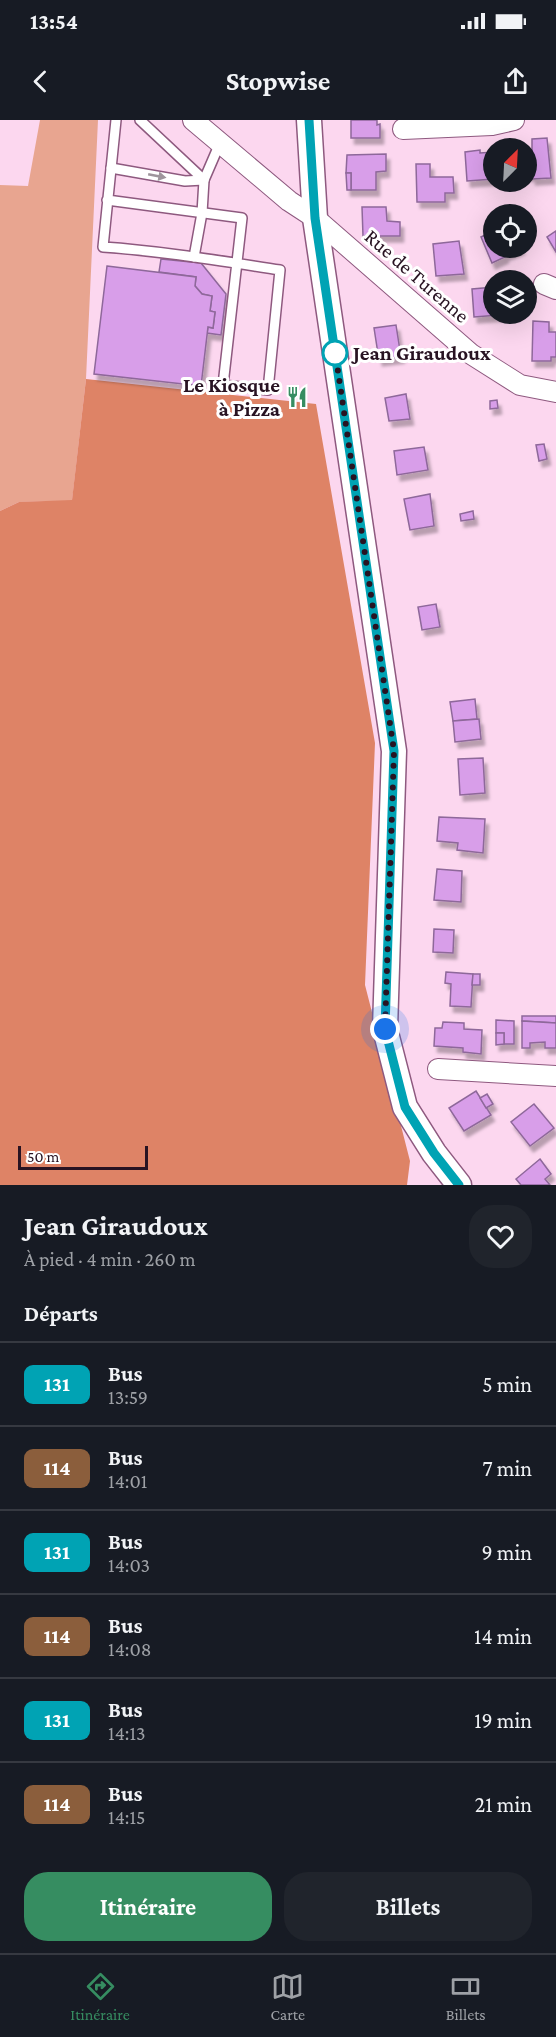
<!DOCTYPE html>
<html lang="fr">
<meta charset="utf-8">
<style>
:root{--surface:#171b24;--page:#20242c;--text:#f1f3f6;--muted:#9ea1a6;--line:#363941;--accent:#368d61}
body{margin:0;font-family:"Crimson Pro",serif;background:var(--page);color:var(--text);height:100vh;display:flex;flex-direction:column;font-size:22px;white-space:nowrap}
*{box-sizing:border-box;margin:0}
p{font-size:20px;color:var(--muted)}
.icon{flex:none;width:33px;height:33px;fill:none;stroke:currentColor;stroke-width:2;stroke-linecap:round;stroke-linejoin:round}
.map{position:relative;height:1065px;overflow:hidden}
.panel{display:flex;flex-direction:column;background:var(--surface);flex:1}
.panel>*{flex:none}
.badge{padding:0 12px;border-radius:9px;font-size:21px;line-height:39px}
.needle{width:39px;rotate:24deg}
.fabs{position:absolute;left:483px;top:18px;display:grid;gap:12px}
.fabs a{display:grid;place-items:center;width:54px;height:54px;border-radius:50%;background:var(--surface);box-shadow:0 6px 24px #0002;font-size:30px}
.scale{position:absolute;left:18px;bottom:15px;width:130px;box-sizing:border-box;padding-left:6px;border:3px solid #281322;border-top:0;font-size:16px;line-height:21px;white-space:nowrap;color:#281322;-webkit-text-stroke:4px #fff;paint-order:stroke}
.you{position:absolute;width:30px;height:30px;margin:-15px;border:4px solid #fff;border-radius:50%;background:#1a73e8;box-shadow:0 0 0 9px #1a73e833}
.map>.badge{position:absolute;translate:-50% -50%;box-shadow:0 0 0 3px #fff}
h2{padding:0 24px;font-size:22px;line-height:54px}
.round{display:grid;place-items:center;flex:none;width:63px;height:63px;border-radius:24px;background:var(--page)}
.headline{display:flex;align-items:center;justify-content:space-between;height:102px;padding:0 24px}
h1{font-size:28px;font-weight:700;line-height:45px}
.cta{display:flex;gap:12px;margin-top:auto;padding:12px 24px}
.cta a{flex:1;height:69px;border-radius:24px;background:var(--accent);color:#fff;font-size:24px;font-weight:700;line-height:69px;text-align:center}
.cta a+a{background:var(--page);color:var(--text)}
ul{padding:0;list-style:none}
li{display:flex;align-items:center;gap:18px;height:84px;padding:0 24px;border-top:2px solid var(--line)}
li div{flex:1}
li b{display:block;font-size:22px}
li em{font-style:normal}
li .badge{min-width:66px;font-weight:700;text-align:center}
.status{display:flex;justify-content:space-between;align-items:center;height:42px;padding:0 30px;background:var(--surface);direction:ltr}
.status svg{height:16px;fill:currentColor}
header{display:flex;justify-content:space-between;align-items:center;height:78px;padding:0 24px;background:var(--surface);font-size:27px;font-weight:700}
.dock{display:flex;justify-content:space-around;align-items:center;height:84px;border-top:2px solid var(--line);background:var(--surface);font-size:16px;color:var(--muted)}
.dock a{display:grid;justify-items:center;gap:3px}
.dock .active{color:var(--accent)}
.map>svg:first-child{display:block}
.green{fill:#e8a590}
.forest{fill:#de8366}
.building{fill:#d89ee9;stroke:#8e689a;stroke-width:1.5;filter:url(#shadow)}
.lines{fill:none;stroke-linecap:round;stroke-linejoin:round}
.service-casing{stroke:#8e597f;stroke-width:12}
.minor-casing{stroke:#8e597f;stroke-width:22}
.tertiary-casing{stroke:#8e597f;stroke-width:27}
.service{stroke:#fff;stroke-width:9}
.minor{stroke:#fff;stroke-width:20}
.tertiary{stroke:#fff;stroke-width:24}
.oneway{fill:#9e959c}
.line-casing{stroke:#fff;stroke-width:14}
.line{stroke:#00a3b4;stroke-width:9}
.walk{stroke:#281322;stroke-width:6;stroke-dasharray:0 10.8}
.stop-dot{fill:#fff;stroke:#00a3b4;stroke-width:3}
.labels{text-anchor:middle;stroke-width:6;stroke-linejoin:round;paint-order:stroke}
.street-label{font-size:21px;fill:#281322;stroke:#fff}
.stop-label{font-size:21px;font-weight:bold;fill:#281322;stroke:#fff;text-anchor:start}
.poi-label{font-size:21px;font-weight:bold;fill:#281322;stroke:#fff;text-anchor:end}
</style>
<div class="status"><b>13:54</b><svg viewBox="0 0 49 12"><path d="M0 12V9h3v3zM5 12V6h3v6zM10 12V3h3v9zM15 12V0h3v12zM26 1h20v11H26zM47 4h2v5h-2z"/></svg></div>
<header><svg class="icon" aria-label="back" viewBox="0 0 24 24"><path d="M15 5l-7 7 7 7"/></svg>Stopwise<svg class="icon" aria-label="share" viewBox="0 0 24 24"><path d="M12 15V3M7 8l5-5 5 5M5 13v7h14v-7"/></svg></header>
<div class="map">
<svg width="556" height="1065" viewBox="0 0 556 1065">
<defs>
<filter id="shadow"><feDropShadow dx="3.5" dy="6" stdDeviation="1.5" flood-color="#0004"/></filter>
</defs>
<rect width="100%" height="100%" fill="#fcd7ef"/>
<!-- green -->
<polygon class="green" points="40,0 98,0 86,259 72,381 19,382 0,391 0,65 28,66"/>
<!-- forest -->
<polygon class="forest" points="86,259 316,284 375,623 365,865 410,1041 407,1065 0,1065 0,391 19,382 72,380"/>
<!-- building -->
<g class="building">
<polygon points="351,0 377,0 377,5 380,4 380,18 351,18"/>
<polygon points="547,18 551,58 532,59 532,55 526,55 526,30 532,30 532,19"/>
<polygon points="480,30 480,33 494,32 494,59 467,61 465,32"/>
<polygon points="386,34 386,51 376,52 376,70 351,70 351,53 346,53 347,35"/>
<polygon points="416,44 430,44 430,57 453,57 454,73 445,73 445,82 417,82"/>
<polygon points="346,53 351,53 351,70 347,70"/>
<polygon points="362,87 386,87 387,101 400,102 400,116 363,116"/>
<polygon points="494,111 494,128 522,128 504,135 505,137 492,143 481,117"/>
<polygon points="556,111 556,132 547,117"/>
<polygon points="459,121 464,154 436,156 433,124"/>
<polygon points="161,139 201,143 226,174 221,215 207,213 208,207 213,208 215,192 210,191 212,176 202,174 195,166 196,157 159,152"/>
<polygon points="107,146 196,157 195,166 202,174 212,176 210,191 215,192 213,208 208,207 201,266 94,254"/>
<polygon points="494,167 494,194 512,194 474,197 472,169"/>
<polygon points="533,201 549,202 549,212 556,212 556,237 551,237 551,241 532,241"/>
<polygon points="396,205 401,237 379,240 374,208"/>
<polygon points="406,274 410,299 389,301 385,278"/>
<polygon points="497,280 498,288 490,289 490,281"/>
<polygon points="544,324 547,339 539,341 536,325"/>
<polygon points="424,327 428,350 397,355 394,331"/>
<polygon points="430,374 434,406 410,410 404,379"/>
<polygon points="473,391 474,399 461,401 460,394"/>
<polygon points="436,484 440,507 422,510 418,487"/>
<polygon points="475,579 477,599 453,601 450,582"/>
<polygon points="479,599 481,619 455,622 453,601"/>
<polygon points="483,638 485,673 460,675 458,639"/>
<polygon points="439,697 485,699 483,733 457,730 458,723 437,721"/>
<polygon points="437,749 462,751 461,782 434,780"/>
<polygon points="434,809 454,810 453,833 433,832"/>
<polygon points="446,852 473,854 471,887 450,886 451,864 445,863"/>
<polygon points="473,854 480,854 480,865 472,865"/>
<polygon points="522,896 556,896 556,903 522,901"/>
<polygon points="496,900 514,901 514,924 504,924 504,913 496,913"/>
<polygon points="522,901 556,903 556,928 545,928 545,922 530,923 530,928 522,928"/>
<polygon points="443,902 464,903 464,909 482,910 481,934 463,932 463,928 434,926 435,908 442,908"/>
<polygon points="496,913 504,913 504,924 496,925"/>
<polygon points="476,971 491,995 464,1011 449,988"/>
<polygon points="487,974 493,984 486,988 480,978"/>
<polygon points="534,984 554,1008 530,1026 511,1002"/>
<polygon points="540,1039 551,1054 545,1059 550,1065 521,1065 516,1059"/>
</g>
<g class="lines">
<defs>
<g id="service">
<polyline points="140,0 204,60"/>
<polyline points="111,48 185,61 204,60"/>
<path d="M107,80L242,98L223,265L268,270L280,150C221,141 162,131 103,127L116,0"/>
<polyline points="194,137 202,93 204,60 220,23"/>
</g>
<g id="minor">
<polyline points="193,0 289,81 315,98 471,234 520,265 556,272"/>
<polyline points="403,9 492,5 514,0"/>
<polyline points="544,164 556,169"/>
<polyline points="438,949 556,956"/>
</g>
<polyline id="tertiary" points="309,0 315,98 394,631 385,909 405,987 434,1033 459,1065"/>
</defs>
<!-- service casing -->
<use href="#service" class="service-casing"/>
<!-- minor casing -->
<use href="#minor" class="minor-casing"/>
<!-- tertiary casing -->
<use href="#tertiary" class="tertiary-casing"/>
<!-- service -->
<use href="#service" class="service"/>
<!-- minor -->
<use href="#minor" class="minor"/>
<!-- tertiary -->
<use href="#tertiary" class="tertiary"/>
</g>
<!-- one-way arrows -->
<defs><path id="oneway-solid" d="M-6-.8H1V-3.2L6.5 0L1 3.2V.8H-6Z" transform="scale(1.5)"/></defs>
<use class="oneway" href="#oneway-solid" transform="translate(157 56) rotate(11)"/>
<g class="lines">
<defs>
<polyline id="line" points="309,0 315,98 394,631 385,909 405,987 434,1033 459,1065"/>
</defs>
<!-- line casing -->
<use href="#line" class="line-casing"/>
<!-- line -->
<use href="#line" class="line"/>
<!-- walk -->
<polyline class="walk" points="335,233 335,231 394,631 385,909"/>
</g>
<!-- icons -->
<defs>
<symbol id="restaurant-bare" viewBox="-9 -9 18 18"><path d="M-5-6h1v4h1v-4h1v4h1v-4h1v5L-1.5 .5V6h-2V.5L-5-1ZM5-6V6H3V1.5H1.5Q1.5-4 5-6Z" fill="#368d61" stroke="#fff" stroke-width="2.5" paint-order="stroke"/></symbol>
</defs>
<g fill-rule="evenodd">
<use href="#restaurant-bare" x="282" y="262" width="30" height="30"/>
</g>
<!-- markers -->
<circle class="stop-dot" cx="335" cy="233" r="12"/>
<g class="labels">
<!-- street labels -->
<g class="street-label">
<text transform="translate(417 156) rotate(41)" y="7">Rue de Turenne</text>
</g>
<!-- stop labels -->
<g class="stop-label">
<text x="353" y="240">Jean Giraudoux</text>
</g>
<!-- poi labels -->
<g class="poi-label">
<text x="280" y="272">Le Kiosque<tspan x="280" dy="24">à Pizza</tspan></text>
</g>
</g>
</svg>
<div class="fabs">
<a><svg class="needle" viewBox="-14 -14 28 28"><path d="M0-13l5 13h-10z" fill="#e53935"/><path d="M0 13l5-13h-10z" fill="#9ea1a6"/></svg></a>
<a><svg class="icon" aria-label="locate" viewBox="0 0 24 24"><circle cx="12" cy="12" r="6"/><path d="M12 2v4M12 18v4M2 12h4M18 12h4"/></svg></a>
<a><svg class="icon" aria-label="layers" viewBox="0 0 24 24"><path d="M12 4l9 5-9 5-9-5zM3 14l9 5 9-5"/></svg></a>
</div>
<div class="scale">50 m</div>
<div class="you" style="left:385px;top:909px"></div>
</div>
<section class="panel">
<div class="headline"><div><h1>Jean Giraudoux</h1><p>À pied · 4 min · 260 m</p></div><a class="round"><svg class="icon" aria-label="heart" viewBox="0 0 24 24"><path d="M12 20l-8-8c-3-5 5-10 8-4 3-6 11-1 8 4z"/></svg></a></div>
<h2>Départs</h2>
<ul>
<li><span class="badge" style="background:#00a3b4;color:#fff">131</span><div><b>Bus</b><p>13:59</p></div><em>5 min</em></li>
<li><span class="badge" style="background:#8b5e3c;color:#fff">114</span><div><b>Bus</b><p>14:01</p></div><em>7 min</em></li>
<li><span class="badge" style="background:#00a3b4;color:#fff">131</span><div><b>Bus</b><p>14:03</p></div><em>9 min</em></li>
<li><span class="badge" style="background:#8b5e3c;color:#fff">114</span><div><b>Bus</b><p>14:08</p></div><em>14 min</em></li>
<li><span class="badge" style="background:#00a3b4;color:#fff">131</span><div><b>Bus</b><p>14:13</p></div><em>19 min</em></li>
<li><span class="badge" style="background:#8b5e3c;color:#fff">114</span><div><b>Bus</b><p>14:15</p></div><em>21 min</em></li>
</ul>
<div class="cta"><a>Itinéraire</a><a>Billets</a></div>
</section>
<nav class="dock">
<a class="active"><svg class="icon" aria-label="directions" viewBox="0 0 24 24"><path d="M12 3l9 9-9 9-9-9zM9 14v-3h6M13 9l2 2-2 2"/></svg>Itinéraire</a>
<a><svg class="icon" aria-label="map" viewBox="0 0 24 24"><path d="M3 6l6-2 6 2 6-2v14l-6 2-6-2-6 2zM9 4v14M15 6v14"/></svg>Carte</a>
<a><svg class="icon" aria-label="tickets" viewBox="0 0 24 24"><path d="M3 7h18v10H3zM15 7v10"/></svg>Billets</a>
</nav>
